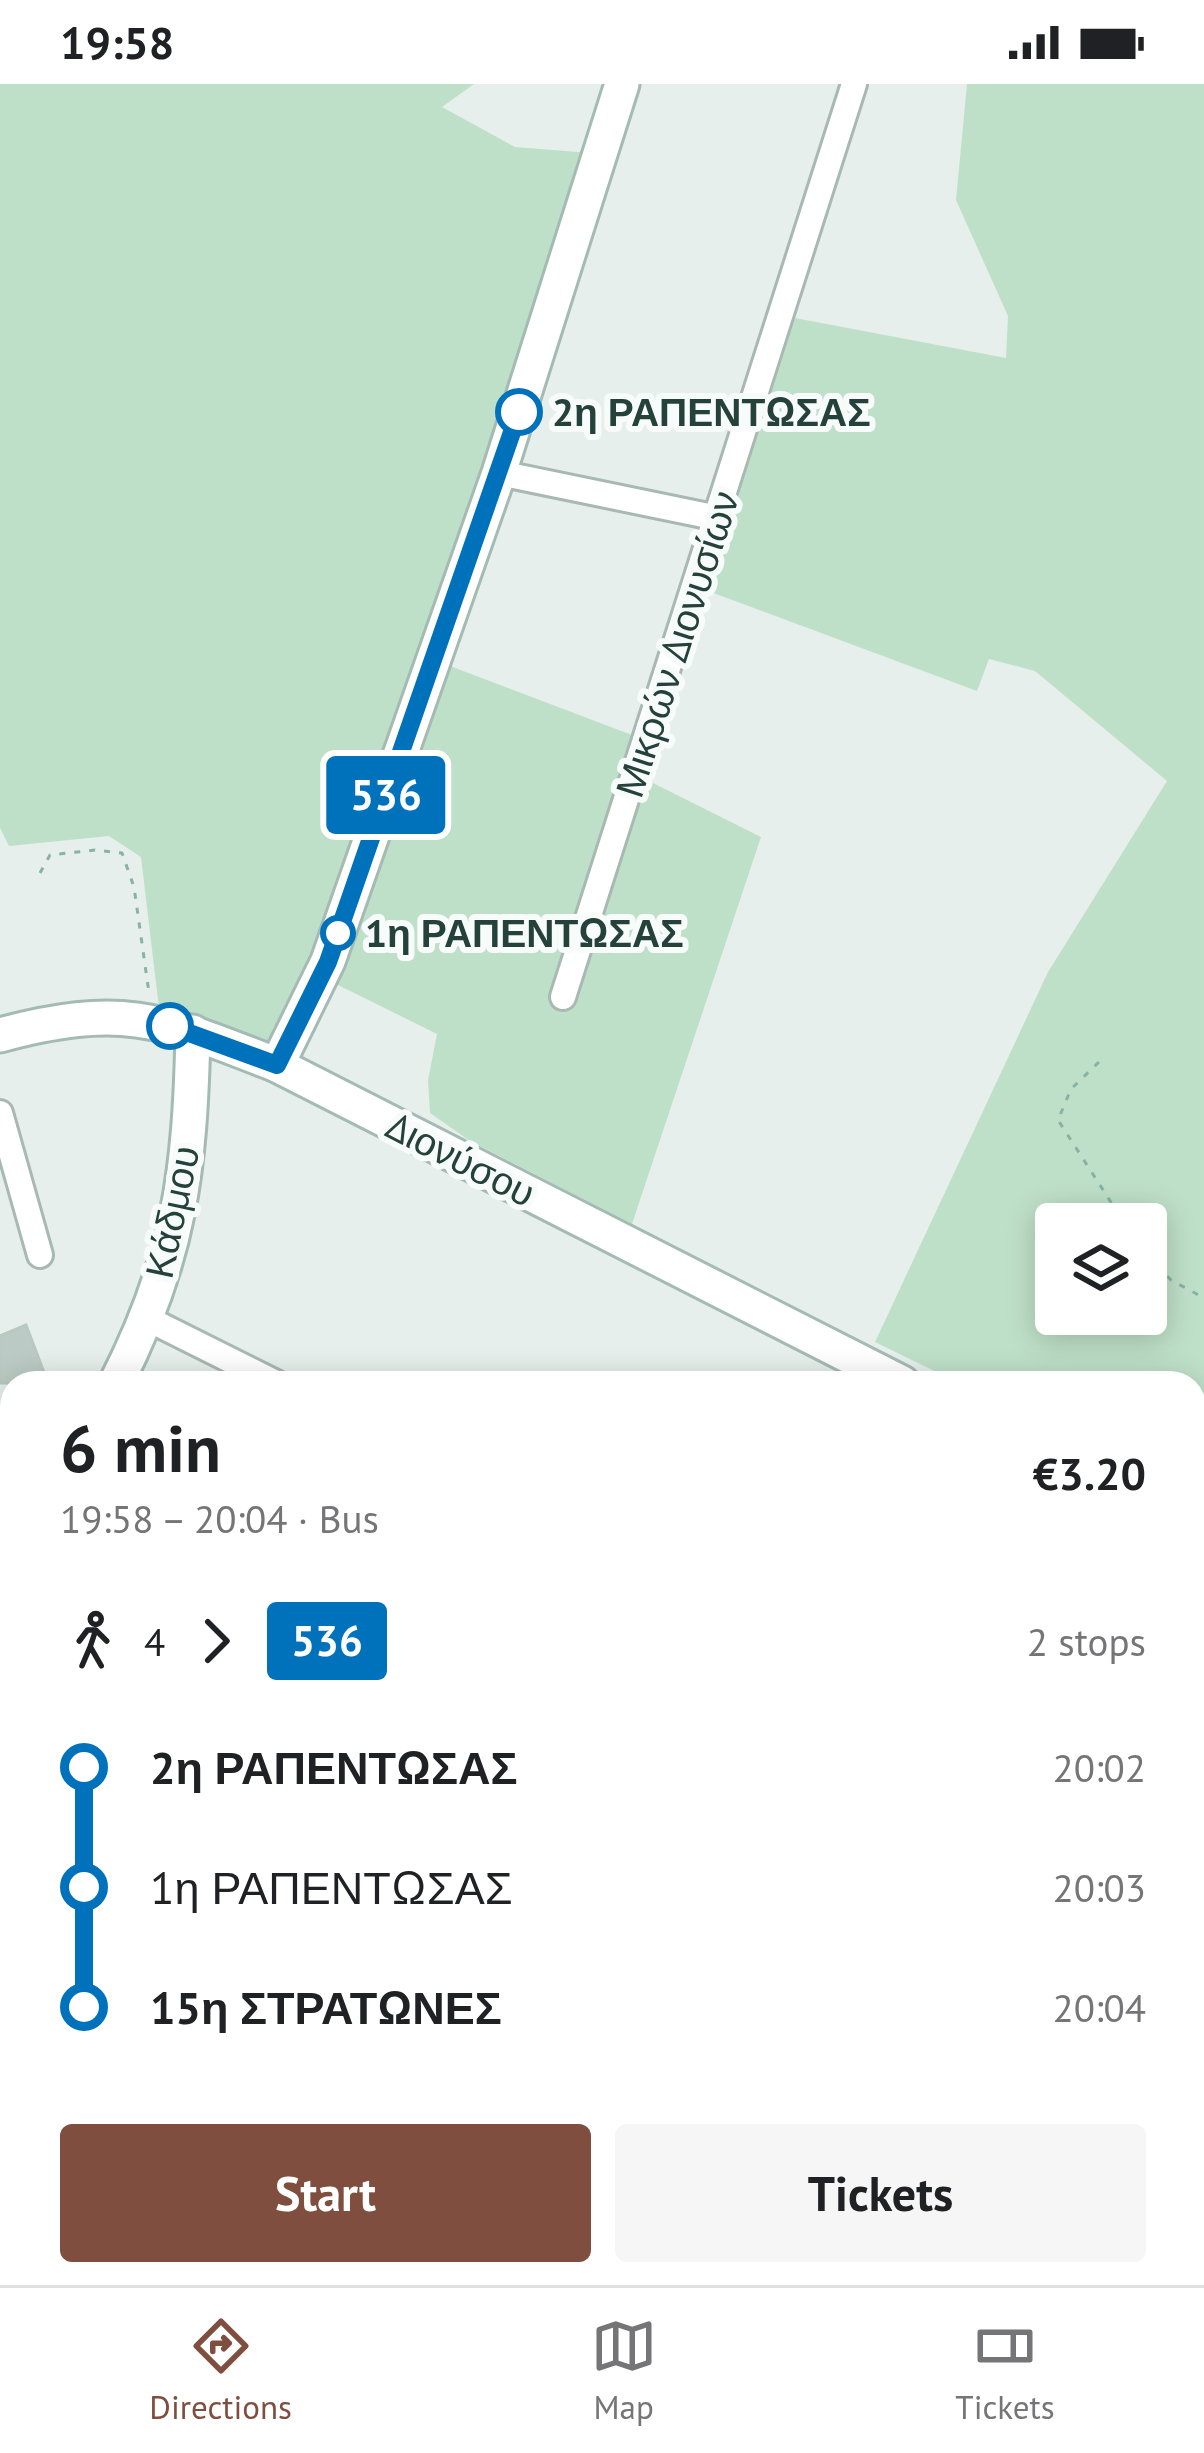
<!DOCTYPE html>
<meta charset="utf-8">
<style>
:root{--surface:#fff;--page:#f6f6f6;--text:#202124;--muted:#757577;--line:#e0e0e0;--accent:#7f4e3f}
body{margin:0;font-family:"PT Sans",sans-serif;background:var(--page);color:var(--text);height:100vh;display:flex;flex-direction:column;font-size:45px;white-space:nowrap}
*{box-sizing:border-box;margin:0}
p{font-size:39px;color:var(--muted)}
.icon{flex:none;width:66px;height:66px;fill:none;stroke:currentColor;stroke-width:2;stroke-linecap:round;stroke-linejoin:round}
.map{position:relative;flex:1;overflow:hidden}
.sheet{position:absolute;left:0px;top:1287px;width:1206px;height:915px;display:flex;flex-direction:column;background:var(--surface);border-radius:36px 36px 0 0;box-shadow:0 6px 30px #0003}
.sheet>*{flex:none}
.badge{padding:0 24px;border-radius:9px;font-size:42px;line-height:78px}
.tools{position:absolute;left:1035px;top:1119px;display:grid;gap:24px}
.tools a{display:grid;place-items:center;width:132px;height:132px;border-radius:12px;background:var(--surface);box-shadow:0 6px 30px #0003;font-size:60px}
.map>.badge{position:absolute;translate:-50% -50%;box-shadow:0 0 0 6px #fff}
.legs{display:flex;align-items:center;gap:18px;height:132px;padding:0 60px;font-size:39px}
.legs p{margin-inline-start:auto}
.head{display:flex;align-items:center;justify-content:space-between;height:204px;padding:0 60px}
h1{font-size:66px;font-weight:800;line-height:90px}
.primary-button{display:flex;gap:24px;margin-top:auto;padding:24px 60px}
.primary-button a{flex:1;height:138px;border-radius:12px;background:var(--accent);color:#fff;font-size:48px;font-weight:800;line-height:138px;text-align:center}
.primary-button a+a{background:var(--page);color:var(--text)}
ul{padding:0 60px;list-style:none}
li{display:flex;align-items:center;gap:42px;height:120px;font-size:45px}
li i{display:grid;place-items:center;width:18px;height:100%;margin:0 15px;background:currentColor}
li i::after{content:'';width:30px;height:30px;margin:-15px;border:9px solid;border-radius:50%;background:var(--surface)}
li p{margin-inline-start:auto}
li:first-child i{background:linear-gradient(#0000 50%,currentColor 0)}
li:last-child i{background:linear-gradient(currentColor 50%,#0000 0)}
.status{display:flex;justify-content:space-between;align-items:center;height:84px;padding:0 60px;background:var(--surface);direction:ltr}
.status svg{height:33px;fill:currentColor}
.tab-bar{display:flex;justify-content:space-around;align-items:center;height:168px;border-top:3px solid var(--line);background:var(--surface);font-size:33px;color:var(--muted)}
.tab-bar a{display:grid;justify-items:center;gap:6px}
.tab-bar .current{color:var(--accent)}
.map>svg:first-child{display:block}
.green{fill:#bfe0c8;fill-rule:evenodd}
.building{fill:#bbcac4;stroke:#b8c9c2;stroke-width:3}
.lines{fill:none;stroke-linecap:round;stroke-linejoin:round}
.street-casing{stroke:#a8b8b2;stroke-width:30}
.secondary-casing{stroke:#a4bbb3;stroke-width:39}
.path{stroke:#86b3a5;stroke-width:3;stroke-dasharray:6 9;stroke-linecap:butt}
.street{stroke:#fff;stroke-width:24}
.secondary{stroke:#fff;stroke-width:33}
.line-1-casing{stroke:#fff;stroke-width:27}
.line-1{stroke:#0072bc;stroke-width:18}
.stop-1-dot{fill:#fff;stroke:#0072bc;stroke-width:6}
.labels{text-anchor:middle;stroke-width:12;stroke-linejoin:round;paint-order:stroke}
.stop-label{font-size:39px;font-weight:bold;fill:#24423a;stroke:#f7fbf9;text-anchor:start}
.street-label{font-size:39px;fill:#24423a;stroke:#f7fbf9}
</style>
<div class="status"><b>19:58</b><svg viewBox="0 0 49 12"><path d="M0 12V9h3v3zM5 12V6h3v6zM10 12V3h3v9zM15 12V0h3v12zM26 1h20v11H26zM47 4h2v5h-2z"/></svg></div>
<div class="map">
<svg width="1204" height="2201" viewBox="0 0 1204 2201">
<rect width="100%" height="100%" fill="#e6efeb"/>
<!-- green -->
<g class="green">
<polygon points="0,0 474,0 442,23 515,63 591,69 315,877 264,965 159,924 141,773 109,752 9,762 0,744"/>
<path d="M967,0H1204V1448L1194,1436V1299H959L875,1258L1048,888L1167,697L1035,587L989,575L977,607L708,507L795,234L1006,274L1008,232L956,116ZM1056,1140H1146V1230H1056Z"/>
<polygon points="450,582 632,651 625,685 761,753 632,1140 470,1057 430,1029 428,996 437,950 334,899"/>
<polygon points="12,1535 12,2190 699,2190 700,2201 10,2201 0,2188 0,1554"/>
<polygon points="1194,1741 1204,1742 1204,1958 1194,1958"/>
<polygon points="1194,1990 1204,1991 1204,2195 1172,2196 1172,2190 1194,2190"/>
<polygon points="774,2190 919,2190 955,2201 775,2201"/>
</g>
<!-- building -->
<polygon class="building" points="26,1241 48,1299 0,1299 0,1252"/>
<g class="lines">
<defs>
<g id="street">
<polyline points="499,389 718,434"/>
<polyline points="563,913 854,0"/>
<polyline points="0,1029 40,1171"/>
<polyline points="146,1234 276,1299"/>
<polyline points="0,1465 12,1472"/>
<polyline points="1194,1726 1204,1728"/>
<polyline points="0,1775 12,1781"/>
<polyline points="1194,1971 1204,1971"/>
<polyline points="0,2016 12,2003"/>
<polyline points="149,2190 156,2201"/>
<polyline points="360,2190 363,2201"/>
<polyline points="973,2190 1020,2201"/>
</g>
<g id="secondary">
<path d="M0,951C124,918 162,936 277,981L902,1299"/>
<polyline points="277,981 328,877 499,389 622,0"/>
<path d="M116,1299C180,1174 190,1086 193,948"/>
<polyline points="1194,1467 1204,1477"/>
<polyline points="0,1518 12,1497"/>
</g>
</defs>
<!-- street casing -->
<use href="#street" class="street-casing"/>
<!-- secondary casing -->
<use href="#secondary" class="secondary-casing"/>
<!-- path -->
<g class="path">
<polyline points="40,789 50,771 95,766 122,769 134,803 149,909"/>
<polyline points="1099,978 1071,1005 1058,1036 1125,1140"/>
<polyline points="1146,1171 1171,1196 1204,1214"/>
<polyline points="1194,1369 1204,1359"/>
<polyline points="1194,1426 1199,1440"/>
</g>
<!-- street -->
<use href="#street" class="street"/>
<!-- secondary -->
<use href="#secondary" class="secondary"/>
</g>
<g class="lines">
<defs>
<polyline id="line-1" points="170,942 277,981 328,878 519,328"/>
</defs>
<!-- line-1 casing -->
<use href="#line-1" class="line-1-casing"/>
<!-- line-1 -->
<use href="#line-1" class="line-1"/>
</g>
<!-- markers -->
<g class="stop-1-dot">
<circle cx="519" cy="328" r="21"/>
<circle cx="338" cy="849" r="15"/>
<circle cx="170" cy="942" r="21"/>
</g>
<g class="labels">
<!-- stop labels -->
<g class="stop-label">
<text x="552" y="342">2η ΡΑΠΕΝΤΩΣΑΣ</text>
<text x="365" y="863">1η ΡΑΠΕΝΤΩΣΑΣ</text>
</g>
<!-- street labels -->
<g class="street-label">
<text transform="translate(677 560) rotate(-72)" y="14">Μικρών Διονυσίων</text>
<text transform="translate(461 1075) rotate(27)" y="14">Διονύσου</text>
<text transform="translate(172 1128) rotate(-78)" y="14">Κάδμου</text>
</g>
</g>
</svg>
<div class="tools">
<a><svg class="icon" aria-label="layers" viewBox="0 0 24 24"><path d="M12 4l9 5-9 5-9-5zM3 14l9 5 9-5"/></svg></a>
</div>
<b class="badge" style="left:386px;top:711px;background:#0072bc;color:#fff">536</b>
<section class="sheet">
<div class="head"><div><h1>6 min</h1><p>19:58 – 20:04 · Bus</p></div><b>€3.20</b></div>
<div class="legs"><svg class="icon" aria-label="walk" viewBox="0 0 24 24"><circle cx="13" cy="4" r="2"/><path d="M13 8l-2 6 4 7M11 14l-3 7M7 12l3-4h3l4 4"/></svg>4<svg class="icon" aria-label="forward" viewBox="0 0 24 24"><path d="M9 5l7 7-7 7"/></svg><b class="badge" style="background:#0072bc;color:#fff">536</b><p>2 stops</p></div>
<ul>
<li><i style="color:#0072bc"></i><b>2η ΡΑΠΕΝΤΩΣΑΣ</b><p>20:02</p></li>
<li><i style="color:#0072bc"></i><span>1η ΡΑΠΕΝΤΩΣΑΣ</span><p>20:03</p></li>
<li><i style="color:#0072bc"></i><b>15η ΣΤΡΑΤΩΝΕΣ</b><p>20:04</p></li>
</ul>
<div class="primary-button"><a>Start</a><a>Tickets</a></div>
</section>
</div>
<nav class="tab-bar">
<a class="current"><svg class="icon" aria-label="directions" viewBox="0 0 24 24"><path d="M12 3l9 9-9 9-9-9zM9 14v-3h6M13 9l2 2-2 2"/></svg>Directions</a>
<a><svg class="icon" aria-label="map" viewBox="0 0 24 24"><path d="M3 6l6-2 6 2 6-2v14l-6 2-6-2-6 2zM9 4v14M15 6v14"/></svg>Map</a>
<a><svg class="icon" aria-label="tickets" viewBox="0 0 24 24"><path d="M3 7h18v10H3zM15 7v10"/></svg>Tickets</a>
</nav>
